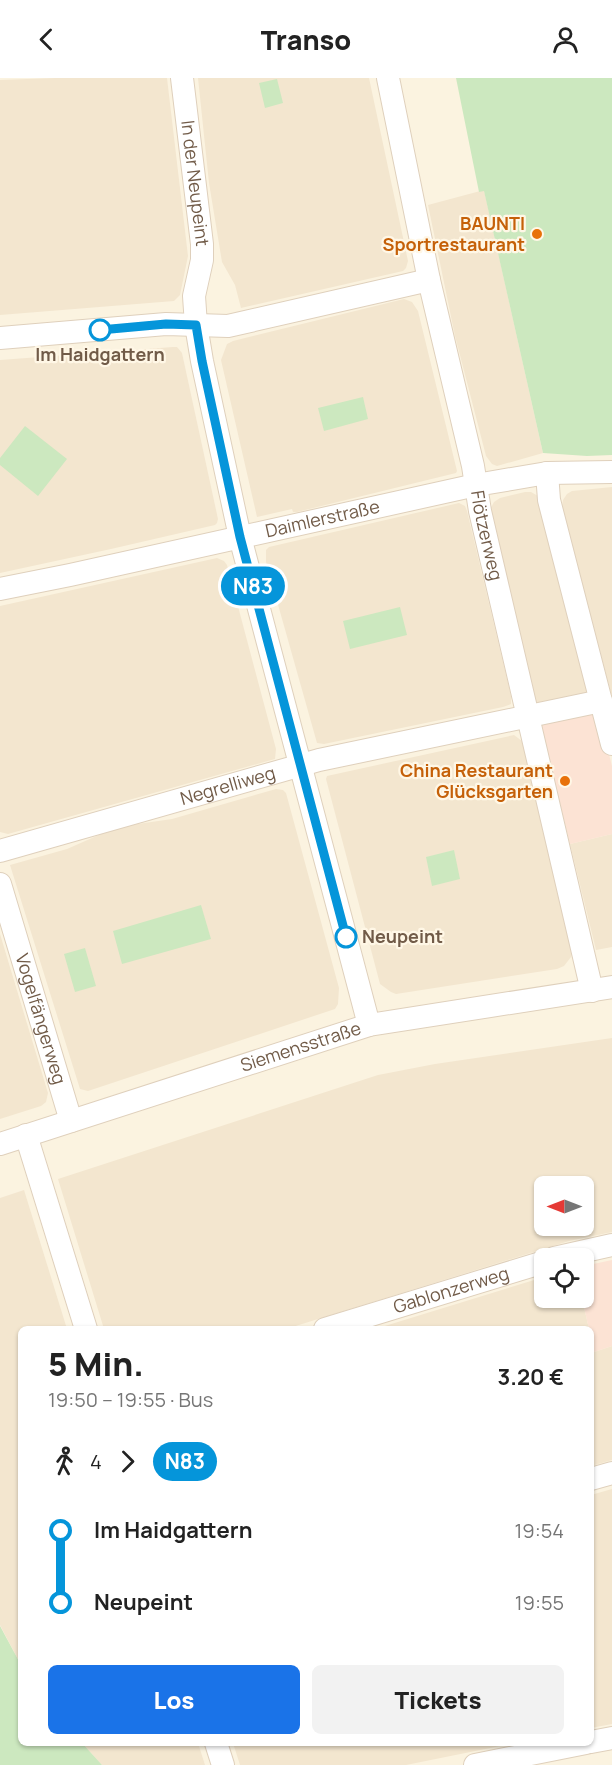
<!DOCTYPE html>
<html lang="de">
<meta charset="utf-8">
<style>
:root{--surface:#fff;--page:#f2f2f2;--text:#222;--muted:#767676;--accent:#1a73e8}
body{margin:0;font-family:Manrope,sans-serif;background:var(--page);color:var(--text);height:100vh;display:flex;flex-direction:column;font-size:22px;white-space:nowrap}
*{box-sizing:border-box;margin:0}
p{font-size:20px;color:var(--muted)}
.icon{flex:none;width:33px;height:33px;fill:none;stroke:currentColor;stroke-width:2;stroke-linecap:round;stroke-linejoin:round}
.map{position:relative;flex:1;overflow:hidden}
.side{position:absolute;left:18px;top:1248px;width:576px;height:420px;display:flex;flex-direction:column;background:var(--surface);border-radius:9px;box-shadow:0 2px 4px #0004}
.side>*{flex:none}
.badge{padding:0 12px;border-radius:20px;font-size:21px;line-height:39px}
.needle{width:39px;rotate:270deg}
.buttons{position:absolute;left:534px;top:1098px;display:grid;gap:12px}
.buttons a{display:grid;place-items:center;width:60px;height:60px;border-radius:9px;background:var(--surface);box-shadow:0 2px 4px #0004;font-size:30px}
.map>.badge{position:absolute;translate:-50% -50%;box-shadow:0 0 0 3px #fff}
.legs{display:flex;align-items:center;gap:9px;height:66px;padding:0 30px;font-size:20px}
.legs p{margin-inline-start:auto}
.head{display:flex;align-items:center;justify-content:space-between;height:102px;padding:0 30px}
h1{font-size:33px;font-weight:800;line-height:45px}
.cta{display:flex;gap:12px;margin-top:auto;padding:12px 30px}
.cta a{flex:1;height:69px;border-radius:9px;background:var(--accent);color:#fff;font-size:24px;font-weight:800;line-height:69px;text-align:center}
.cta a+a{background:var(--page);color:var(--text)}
ul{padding:0 30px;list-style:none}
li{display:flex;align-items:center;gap:21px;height:72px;font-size:22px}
li i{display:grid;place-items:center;width:9px;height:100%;margin:0 8px;background:currentColor}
li i::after{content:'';width:15px;height:15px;margin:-8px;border:4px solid;border-radius:50%;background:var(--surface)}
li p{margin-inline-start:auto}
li:first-child i{background:linear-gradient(#0000 50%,currentColor 0)}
li:last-child i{background:linear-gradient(currentColor 50%,#0000 0)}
header{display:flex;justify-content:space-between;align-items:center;height:78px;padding:0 30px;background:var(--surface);font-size:27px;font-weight:800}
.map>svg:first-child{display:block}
.residential{fill:#f3e6cf;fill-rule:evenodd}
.commercial{fill:#fce3d4}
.green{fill:#cce8bf}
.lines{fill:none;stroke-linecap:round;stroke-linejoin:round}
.minor-casing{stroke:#dfd0bc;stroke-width:24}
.minor{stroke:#fff;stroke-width:22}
.line-1-casing{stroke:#fff;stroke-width:14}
.line-1{stroke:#0595da;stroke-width:9}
.food-dot{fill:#e8710a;stroke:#fff7e6;stroke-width:2}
.stop-1-dot{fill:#fff;stroke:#0595da;stroke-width:3}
.labels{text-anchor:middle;stroke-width:4.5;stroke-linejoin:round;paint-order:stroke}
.street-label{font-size:18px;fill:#715b48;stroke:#fff7e6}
.food-label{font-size:18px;font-weight:bold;fill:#c56008;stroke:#fff7e6;text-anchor:end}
.stop-label{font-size:18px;font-weight:bold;fill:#715b48;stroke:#fff7e6}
</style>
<header><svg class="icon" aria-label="back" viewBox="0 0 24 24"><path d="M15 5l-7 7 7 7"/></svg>Transo<svg class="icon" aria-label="person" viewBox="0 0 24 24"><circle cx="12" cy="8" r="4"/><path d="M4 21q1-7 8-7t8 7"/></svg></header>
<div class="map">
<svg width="612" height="1687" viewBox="0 0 612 1687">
<rect width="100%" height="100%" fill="#fbf3e0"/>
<!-- residential -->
<g class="residential">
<polygon points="55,0 167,0 188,178 180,217 174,223 0,237 0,2"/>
<polygon points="198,0 369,0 408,183 406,190 403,193 241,230 235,207 222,184 209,105"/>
<polygon points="484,112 543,375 497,388 492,386 486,378 455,258 428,127"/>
<polygon points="404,221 412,224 418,233 457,393 456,395 297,434 293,434 292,431 257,439 221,282 227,266 233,263"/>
<polygon points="173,269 177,269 182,275 218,441 217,445 215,447 111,471 0,495 0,282"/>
<polygon points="612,409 612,619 562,429 563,422 567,416 572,413"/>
<polygon points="525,414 531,414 538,418 590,614 534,628 488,435 494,424 500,420"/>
<polygon points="459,425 465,428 467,433 511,618 511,626 503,629 324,666 317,665 266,484 266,472 269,469"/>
<polygon points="217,480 224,483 227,487 276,671 275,681 8,756 0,754 0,528"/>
<polygon points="514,657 522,663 572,873 571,879 564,888 557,891 396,916 391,914 380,906 326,701 327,698"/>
<polygon points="276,711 283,712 286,715 339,910 338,926 335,931 88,1013 80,1011 10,787 67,771 117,749 172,741"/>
<polygon points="612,756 612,869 596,872 570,766"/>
<polygon points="0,856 48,1015 46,1024 41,1028 0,1041"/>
<path d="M612,960V1154L569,1163L286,1251H104L58,1101L378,997L435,986ZM544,1108H584V1148H544Z"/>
<polygon points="24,1112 67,1251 21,1251 21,1587 0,1547 0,1120"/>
<polygon points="544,1199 544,1220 582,1220 589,1251 375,1251"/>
<polygon points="591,1261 594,1274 612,1268 612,1382 591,1388"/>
<polygon points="612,1411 612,1646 591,1650 591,1417"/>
<polygon points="82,1665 198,1665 205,1687 102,1687"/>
<polygon points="233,1665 515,1665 406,1687 240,1687"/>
</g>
<!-- commercial -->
<g class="commercial">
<polygon points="591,634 599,637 612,688 612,756 570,766 540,645"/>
<polygon points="612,1182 612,1268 594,1274 591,1251 589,1251 582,1220 584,1220 584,1188"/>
</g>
<!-- green -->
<g class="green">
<polygon points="456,0 612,0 612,377 587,378 543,375 484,113 479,114"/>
<polygon points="277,1 283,25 265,30 259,5"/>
<polygon points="363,319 368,341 324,353 318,330"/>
<polygon points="25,348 67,381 38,418 0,387 0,380"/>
<polygon points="400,529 407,557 350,571 343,543"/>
<polygon points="454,772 460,801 432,808 426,779"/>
<polygon points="201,827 211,861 122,886 113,853"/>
<polygon points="85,870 96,908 75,914 64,876"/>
<polygon points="0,1548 21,1587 21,1665 82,1665 102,1687 0,1687"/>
</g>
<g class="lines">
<defs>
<g id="minor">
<path id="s1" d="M182,0L202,166V182L194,218L196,247L202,283L240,459L369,947"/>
<path id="s2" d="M388,0L429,202L473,388L480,433L592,913"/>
<polyline points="0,260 166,246 228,248 429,202"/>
<polyline points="547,395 549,422 612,666"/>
<path id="s3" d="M0,511L70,497L476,407L547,395L612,394"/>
<path id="s4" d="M0,773L319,682L601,623"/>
<path id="s5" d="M0,806L71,1043"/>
<polyline points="26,1057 86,1251"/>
<path id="s6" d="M0,1066L369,947L612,909"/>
<polyline points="554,1180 612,1167"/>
<path id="s7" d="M325,1251L544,1184"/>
<polyline points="591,1401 612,1395"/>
<polyline points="591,1664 612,1660"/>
<polyline points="216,1665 223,1687"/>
<polyline points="475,1687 586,1665"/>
</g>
</defs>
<!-- minor casing -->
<use href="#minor" class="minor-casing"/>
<!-- minor -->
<use href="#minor" class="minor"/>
</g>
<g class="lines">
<defs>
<polyline id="line-1" points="100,252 166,246 196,247 202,283 240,459 346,859"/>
</defs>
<!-- line-1 casing -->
<use href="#line-1" class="line-1-casing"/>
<!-- line-1 -->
<use href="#line-1" class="line-1"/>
</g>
<!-- markers -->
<g class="food-dot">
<circle cx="537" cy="156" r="6"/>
<circle cx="565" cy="703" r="6"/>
</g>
<g class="stop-1-dot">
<circle cx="100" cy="252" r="10"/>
<circle cx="346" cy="859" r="10"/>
</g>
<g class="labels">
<!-- street labels -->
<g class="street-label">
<text dy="6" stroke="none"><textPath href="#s1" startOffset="106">In der Neupeint</textPath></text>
<text dy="6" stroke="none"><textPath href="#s3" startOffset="330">Daimlerstraße</textPath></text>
<text dy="6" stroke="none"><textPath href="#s2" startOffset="468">Flötzerweg</textPath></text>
<text dy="6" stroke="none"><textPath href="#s4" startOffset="237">Negrelliweg</textPath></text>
<text dy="6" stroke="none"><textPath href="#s5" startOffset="141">Vogelfängerweg</textPath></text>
<text dy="6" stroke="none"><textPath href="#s6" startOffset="316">Siemensstraße</textPath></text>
<text dy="6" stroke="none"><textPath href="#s7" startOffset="132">Gablonzerweg</textPath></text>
</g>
<!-- food labels -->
<g class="food-label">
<text x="525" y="152">BAUNTI<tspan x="525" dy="21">Sportrestaurant</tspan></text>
<text x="553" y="699">China Restaurant<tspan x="553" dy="21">Glücksgarten</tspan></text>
</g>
<!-- stop labels -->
<g class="stop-label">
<text x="100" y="283">Im Haidgattern</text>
<text x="362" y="865" text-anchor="start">Neupeint</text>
</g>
</g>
</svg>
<div class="buttons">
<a><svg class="needle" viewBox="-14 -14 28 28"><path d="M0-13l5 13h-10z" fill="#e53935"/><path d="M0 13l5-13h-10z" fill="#767676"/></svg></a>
<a><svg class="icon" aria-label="locate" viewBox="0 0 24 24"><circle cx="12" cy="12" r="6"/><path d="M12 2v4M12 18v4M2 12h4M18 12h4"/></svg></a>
</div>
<b class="badge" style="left:253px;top:508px;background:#0595da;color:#fff">N83</b>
<section class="side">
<div class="head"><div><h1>5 Min.</h1><p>19:50 – 19:55 · Bus</p></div><b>3.20 €</b></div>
<div class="legs"><svg class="icon" aria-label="walk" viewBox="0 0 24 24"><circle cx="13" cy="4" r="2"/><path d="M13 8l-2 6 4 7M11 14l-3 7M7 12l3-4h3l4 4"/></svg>4<svg class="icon" aria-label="forward" viewBox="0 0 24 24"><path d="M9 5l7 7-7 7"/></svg><b class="badge" style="background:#0595da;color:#fff">N83</b></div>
<ul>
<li><i style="color:#0595da"></i><b>Im Haidgattern</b><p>19:54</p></li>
<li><i style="color:#0595da"></i><b>Neupeint</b><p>19:55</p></li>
</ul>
<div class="cta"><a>Los</a><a>Tickets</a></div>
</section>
</div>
